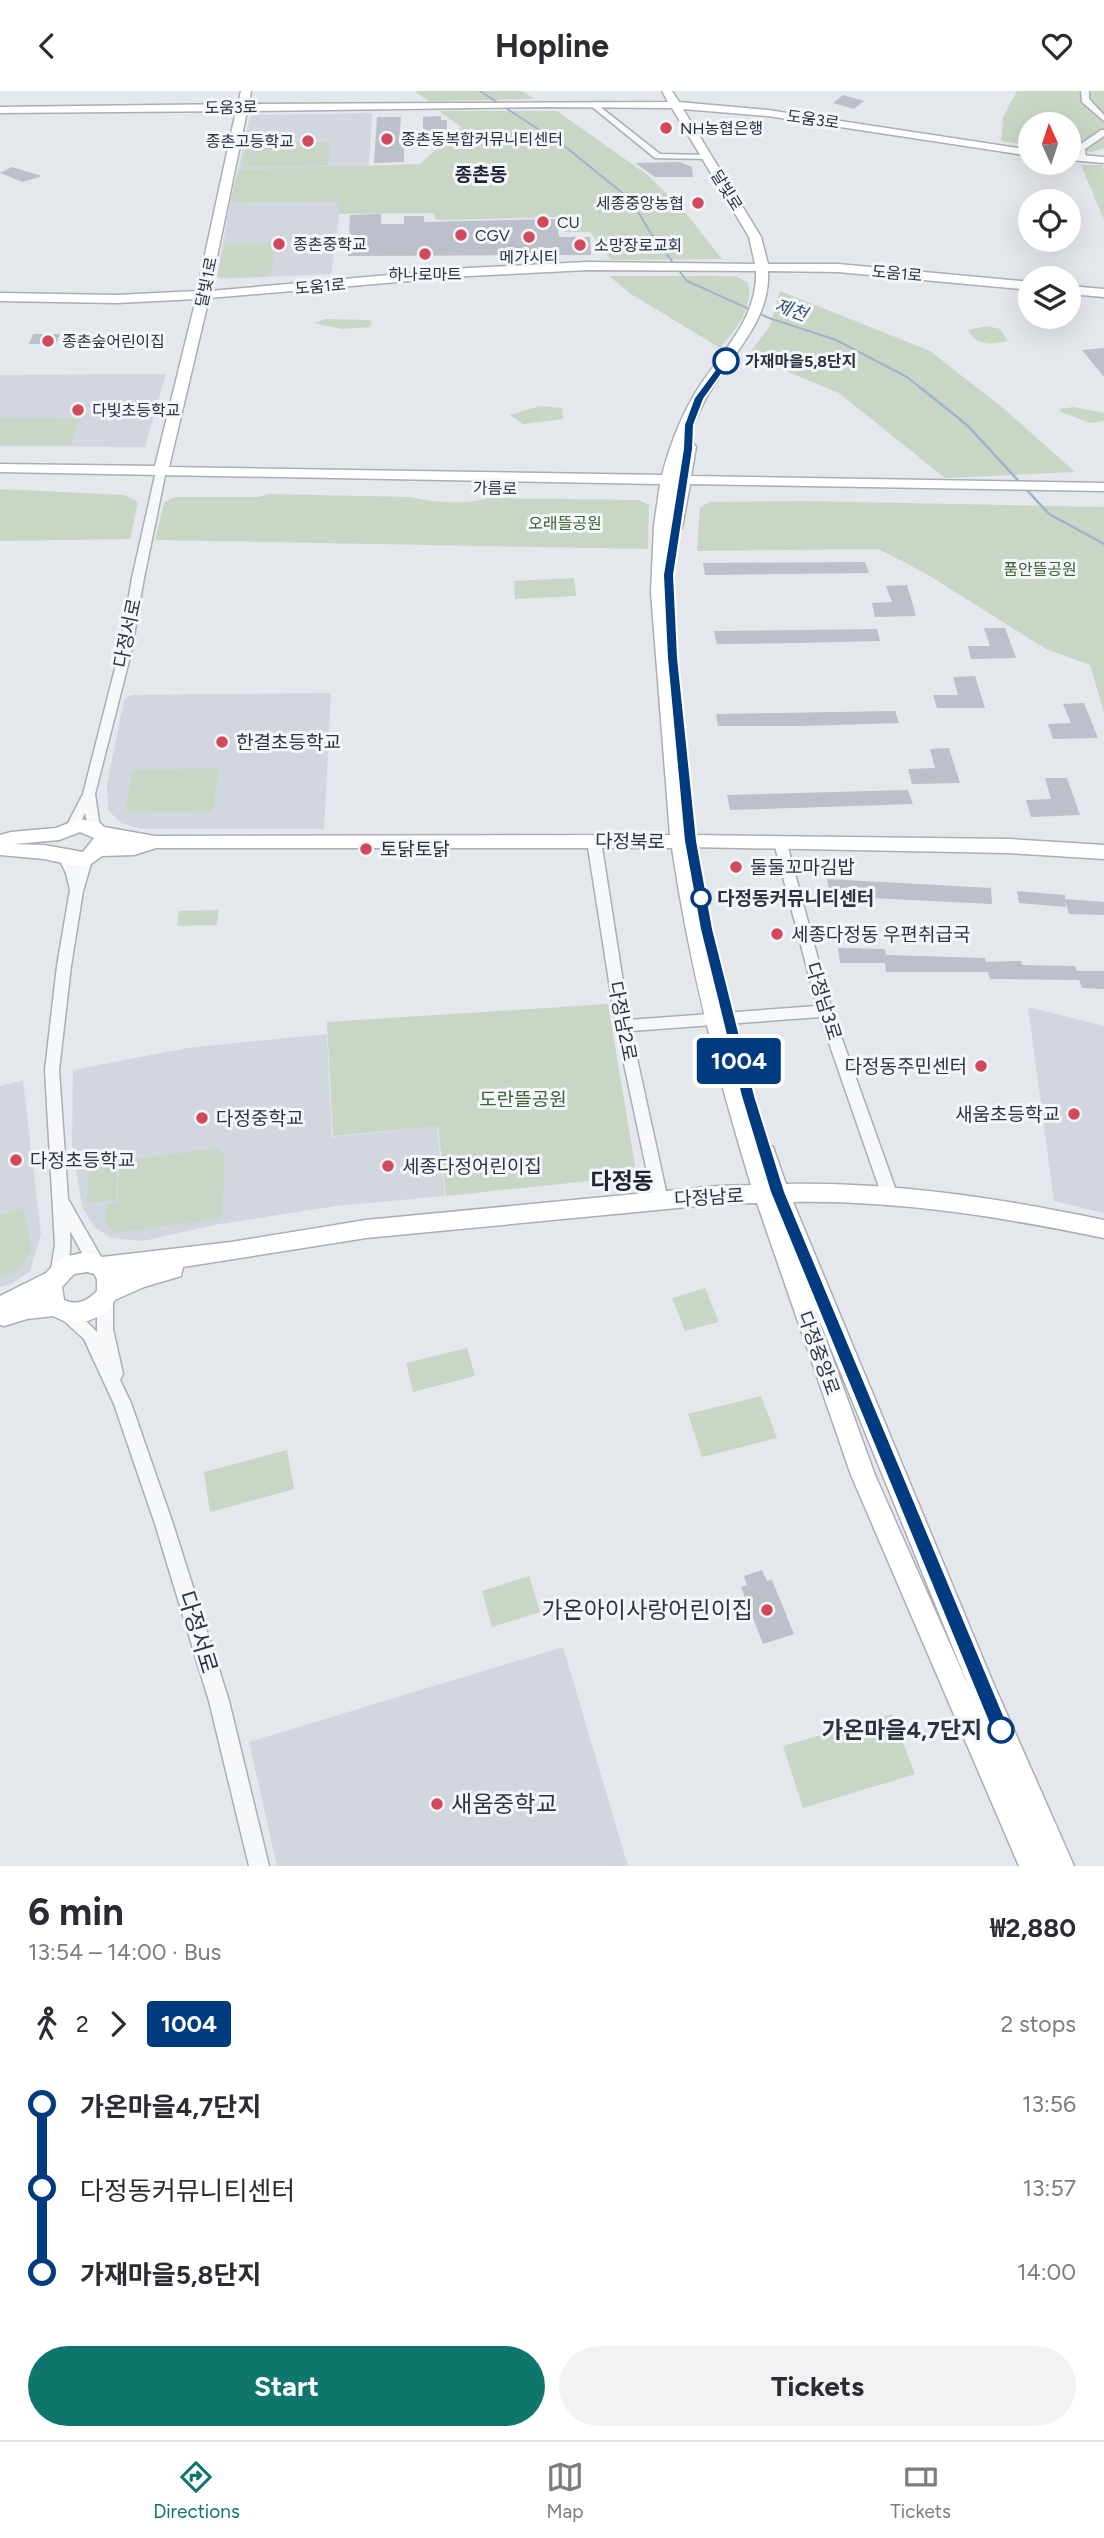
<!DOCTYPE html>
<meta charset="utf-8">
<style>
:root{--surface:#fff;--page:#f2f2f3;--text:#2b2b33;--muted:#7c7c81;--line:#e1e1e2;--accent:#0f766e}
body{margin:0;font-family:Figtree,"Noto Sans KR",sans-serif;background:var(--page);color:var(--text);height:100vh;display:flex;flex-direction:column;font-size:26px;white-space:nowrap}
*{box-sizing:border-box;margin:0}
p{font-size:23px;color:var(--muted)}
.icon{flex:none;width:38px;height:38px;fill:none;stroke:currentColor;stroke-width:2;stroke-linecap:round;stroke-linejoin:round}
.map{position:relative;height:1775px;overflow:hidden}
.drawer{display:flex;flex-direction:column;background:var(--surface);flex:1}
.drawer>*{flex:none}
.badge{padding:0 14px;border-radius:5px;font-size:24px;line-height:46px}
.needle{width:46px;rotate:357deg}
.fabs{position:absolute;left:1018px;top:21px;display:grid;gap:14px}
.fabs a{display:grid;place-items:center;width:63px;height:63px;border-radius:50%;background:var(--surface);box-shadow:0 7px 28px #0002;font-size:35px}
.map>.badge{position:absolute;translate:-50% -50%;box-shadow:0 0 0 4px #fff}
.legs{display:flex;align-items:center;gap:10px;height:77px;padding:0 28px;font-size:23px}
.legs p{margin-inline-start:auto}
.headline{display:flex;align-items:center;justify-content:space-between;height:119px;padding:0 28px}
h1{font-size:38px;font-weight:700;line-height:52px}
.primary-button{display:flex;gap:14px;margin-top:auto;padding:14px 28px}
.primary-button a{flex:1;height:80px;border-radius:42px;background:var(--accent);color:#fff;font-size:28px;font-weight:700;line-height:80px;text-align:center}
.primary-button a+a{background:var(--page);color:var(--text)}
ul{padding:0 28px;list-style:none}
li{display:flex;align-items:center;gap:24px;height:84px;font-size:26px}
li i{display:grid;place-items:center;width:10px;height:100%;margin:0 9px;background:currentColor}
li i::after{content:'';width:18px;height:18px;margin:-9px;border:5px solid;border-radius:50%;background:var(--surface)}
li p{margin-inline-start:auto}
li:first-child i{background:linear-gradient(#0000 50%,currentColor 0)}
li:last-child i{background:linear-gradient(currentColor 50%,#0000 0)}
header{display:flex;justify-content:space-between;align-items:center;height:91px;padding:0 28px;background:var(--surface);font-size:32px;font-weight:700}
.menu{display:flex;justify-content:space-around;align-items:center;height:98px;border-top:2px solid var(--line);background:var(--surface);font-size:19px;color:var(--muted)}
.menu a{display:grid;justify-items:center;gap:4px}
.menu .current{color:var(--accent)}
.map>svg:first-child{display:block}
.built{fill:#d2d6de}
.green{fill:#c9d6c5}
.lines{fill:none;stroke-linecap:round;stroke-linejoin:round}
.stream-far1{stroke:#9fb4cc;stroke-width:2}
.stream{stroke:#9fb4cc;stroke-width:2.5}
.building{fill:#bbc0ca}
.street-casing{stroke:#a9aeb7;stroke-width:3}
.secondary-casing{stroke:#a9aeb7;stroke-width:3}
.street{fill:#f7f8fa;fill-rule:evenodd}
.secondary{fill:#fff;fill-rule:evenodd}
.line-1{fill:#003b80;stroke:#fff;stroke-width:2}
.poi-dot{fill:#d1495b;stroke:#f4f6f9;stroke-width:2.5}
.stop-1-dot{fill:#fff;stroke:#003b80;stroke-width:3.5}
.labels{text-anchor:middle;stroke-width:6;stroke-linejoin:round;paint-order:stroke}
.far-street-label{font-size:16px;fill:#2b3445;stroke:#f4f6f9}
.far-poi-label{font-size:16px;fill:#2b3445;stroke:#f4f6f9;text-anchor:start}
.far-stop-label{font-size:16px;font-weight:bold;fill:#2b3445;stroke:#f4f6f9;text-anchor:start}
.far-park-label{font-size:16px;fill:#3f6138;stroke:#f4f6f9}
.far-water-label{font-size:18px;font-style:italic;fill:#34527a;stroke:#f4f6f9}
.far-quarter-label{font-size:19px;font-weight:bold;fill:#1d2536;stroke:#f4f6f9}
.street-label{font-size:19px;fill:#2b3445;stroke:#f4f6f9}
.poi-label{font-size:19px;fill:#2b3445;stroke:#f4f6f9;text-anchor:start}
.stop-label{font-size:19px;font-weight:bold;fill:#2b3445;stroke:#f4f6f9;text-anchor:start}
.park-label{font-size:19px;fill:#3f6138;stroke:#f4f6f9}
.quarter-label{font-size:23px;font-weight:bold;fill:#1d2536;stroke:#f4f6f9}
.near-poi-label{font-size:23px;fill:#2b3445;stroke:#f4f6f9;text-anchor:end}
.near-street-label{font-size:23px;fill:#2b3445;stroke:#f4f6f9}
.near-stop-label{font-size:23px;font-weight:bold;fill:#2b3445;stroke:#f4f6f9;text-anchor:end}
</style>
<header><svg class="icon" aria-label="back" viewBox="0 0 24 24"><path d="M15 5l-7 7 7 7"/></svg>Hopline<svg class="icon" aria-label="heart" viewBox="0 0 24 24"><path d="M12 20l-8-8c-3-5 5-10 8-4 3-6 11-1 8 4z"/></svg></header>
<div class="map">
<svg width="1104" height="1775" viewBox="0 0 1104 1775">
<rect width="100%" height="100%" fill="#e4e7ec"/>
<!-- built -->
<g class="built">
<polygon points="372,22 369,74 361,77 238,79 250,25 254,24"/>
<polygon points="341,111 331,183 224,188 217,186 230,112"/>
<polygon points="166,283 145,356 0,355 0,284"/>
<polygon points="331,602 324,738 141,738 121,732 108,719 107,693 124,609 131,604"/>
<polygon points="1028,916 1104,935 1104,1122 1054,1110"/>
<polygon points="327,943 332,1046 437,1035 445,1105 336,1115 214,1134 143,1150 112,1147 95,1137 82,1116 72,1053 73,979 187,957"/>
<polygon points="23,989 41,1143 30,1180 11,1193 0,1196 0,995"/>
<polygon points="563,1556 628,1775 277,1775 249,1651"/>
</g>
<!-- green -->
<g class="green">
<polygon points="414,0 522,0 535,8 429,10"/>
<polygon points="1017,0 1104,0 1104,57 1092,61 1069,59 1069,33 1031,33 1031,55 1001,50 1003,26"/>
<polygon points="439,20 557,20 649,85 689,126 722,168 611,169 590,141 565,141 562,126 436,129 433,122 338,123 340,111 230,112 238,79 420,73 461,36"/>
<polygon points="330,51 328,74 242,76 246,53"/>
<polygon points="1081,74 1102,74 1104,79 1104,129"/>
<polygon points="225,152 276,152 270,185 217,186"/>
<path d="M609,185H736L748,192C754,216 736,239 720,257L631,203Z"/>
<polygon points="780,200 930,260 1003,317 1075,381 945,387 839,302 786,280 751,260 770,235"/>
<polygon points="326,228 369,229 372,232 369,236 341,238 314,232"/>
<path d="M987,235L1000,238L1008,250C993,254 976,255 968,239Z"/>
<polygon points="540,315 562,317 563,328 523,333 510,324"/>
<polygon points="1074,316 1104,322 1104,330 1090,332 1061,321 1059,318"/>
<polygon points="0,327 80,328 70,355 0,354"/>
<polygon points="0,398 124,404 138,411 130,448 0,450"/>
<path d="M268,403L410,406C435,412 465,414 489,407L639,409L649,414L648,458L155,449L164,412L174,406H258Z"/>
<polygon points="801,410 1104,416 1104,621 1090,574 1046,558 925,482 878,458 697,460 700,416 710,411"/>
<polygon points="574,487 576,505 515,508 514,490"/>
<polygon points="219,677 213,720 130,722 125,717 133,679"/>
<polygon points="219,819 217,834 177,835 179,820"/>
<polygon points="608,913 635,1075 626,1086 446,1105 438,1035 333,1045 327,931"/>
<polygon points="217,1057 225,1064 222,1127 116,1142 106,1134 107,1113 118,1111 120,1070"/>
<polygon points="117,1069 116,1109 87,1112 90,1072"/>
<polygon points="23,1117 32,1157 19,1180 0,1186 0,1124"/>
<polygon points="705,1197 719,1231 685,1240 672,1207"/>
<polygon points="467,1257 475,1285 413,1301 406,1272"/>
<polygon points="761,1305 777,1347 702,1366 688,1323"/>
<polygon points="287,1359 294,1398 210,1421 204,1381"/>
<polygon points="529,1485 540,1521 492,1536 482,1500"/>
<polygon points="892,1623 915,1683 803,1717 783,1655"/>
</g>
<g class="lines">
<!-- stream-far1 -->
<polyline class="stream-far1" points="480,0 567,57 631,109 650,141 687,190 769,227 836,249 907,286 923,299"/>
<!-- stream -->
<polyline class="stream" points="921,297 967,334 1049,423 1104,453"/>
</g>
<!-- building -->
<g class="building">
<polygon points="843,4 864,10 854,18 833,12"/>
<polygon points="441,25 441,29 447,29 447,43 423,42 423,26"/>
<polygon points="377,26 401,26 399,53 404,52 404,71 374,72"/>
<polygon points="680,71 692,76 693,86 655,86 635,72"/>
<polygon points="12,76 42,85 23,91 0,82"/>
<polygon points="381,123 381,133 404,133 404,125 424,125 424,131 557,128 559,146 590,146 591,164 348,165 350,124"/>
<polygon points="33,243 60,243 56,253 29,253"/>
<polygon points="1104,257 1104,286 1082,259"/>
<polygon points="865,471 869,482 705,484 703,472"/>
<polygon points="907,494 916,525 875,526 872,512 892,511 886,495"/>
<polygon points="984,537 1005,537 1016,567 971,568 968,555 990,555"/>
<polygon points="877,538 880,550 796,552 717,553 714,540"/>
<polygon points="975,585 985,617 937,617 933,604 958,604 953,586"/>
<polygon points="1084,612 1098,647 1053,648 1048,633 1071,632 1063,613"/>
<polygon points="895,620 899,632 803,635 718,635 716,623"/>
<polygon points="949,657 960,692 912,693 908,678 935,677 930,658"/>
<polygon points="1045,687 1067,687 1080,724 1031,726 1026,709 1051,708"/>
<polygon points="908,699 913,713 730,719 727,704"/>
<polygon points="827,788 991,797 992,813 830,805"/>
<polygon points="1017,800 1065,804 1065,808 1104,811 1104,824 1069,823 1065,809 1066,816 1019,812"/>
<polygon points="838,857 885,858 886,864 985,867 986,871 1021,870 1022,874 1075,875 1077,880 1104,880 1104,898 1082,897 1079,889 990,888 988,881 886,881 885,872 840,872"/>
<polygon points="762,1479 767,1490 772,1489 794,1543 763,1553 741,1496 747,1494 744,1485"/>
</g>
<g class="lines">
<defs>
<g id="street">
<polygon points="1081,0 1089,0 1089,8 1104,24 1104,30 1082,11"/>
<polygon points="594,11 660,63 706,64 710,66 706,68 655,67 591,15 590,13"/>
<polygon points="1101,39 1104,39 1104,45 1085,58 1086,69 1080,69 1078,55"/>
<polygon points="161,377 166,380 144,487 131,562 95,703 100,737 99,740 89,740 85,722 77,739 72,741 66,736 83,703 119,562 132,487 156,380"/>
<polygon points="594,745 601,750 629,929 817,915 774,752 781,747 786,749 832,920 898,1105 895,1110 890,1112 885,1110 882,1105 820,926 631,940 668,1109 666,1114 660,1116 654,1114 616,935 587,750"/>
<path d="M86,761L93,766L83,800L71,875L59,979L68,1108L105,1173L103,1178L97,1180L91,1178L70,1140C71,1156 70,1174 64,1189L58,1191L52,1189L50,1184L55,1154L45,979L57,875L70,799L66,782L59,768L66,763L71,765L77,776L81,763Z"/>
<polygon points="105,1201 111,1203 113,1208 113,1238 123,1283 120,1289 131,1312 173,1433 229,1610 269,1775 249,1775 209,1610 155,1433 114,1313 84,1248 62,1228 60,1223 62,1218 68,1216 74,1218 97,1241 97,1208 99,1203"/>
</g>
<g id="secondary">
<path d="M241,0H251L249,13L668,11L662,0H672L679,11L768,19L1031,59V65L768,25L683,18L761,146L768,173H838L1031,191V199L838,181L768,180C771,229 732,263 709,302C699,318 693,336 686,352L694,353L696,356L691,385L1104,392V400L690,393L682,437L675,441L669,439L667,519L688,744L1009,748L1104,754V768L1009,762L690,756C706,858 729,957 760,1055L766,1053L773,1056L786,1093C893,1091 999,1107 1104,1129V1147C1002,1126 897,1109 793,1111L991,1587L1074,1775H1019L851,1384L757,1112L719,1113L366,1147L183,1176L181,1185L144,1196L115,1209L106,1222L88,1230L66,1231L53,1225L27,1228L4,1235L0,1234V1205L46,1182L58,1169L68,1165L87,1161L102,1166L231,1151L366,1129L719,1095L751,1094C717,983 689,872 672,757H156L134,764L102,765L91,773L77,775L44,768L0,764V744L11,741L56,737L79,728L100,732L104,736L155,745L670,744L651,501L654,435L660,393L0,381V373L155,375L196,208L117,212L0,210V202L117,204L197,200L236,20L0,22V16L238,13ZM549,16L672,17L749,146L755,173L588,171L468,177L210,200L247,20ZM588,179L756,180C758,230 718,264 694,304C680,328 669,357 662,384L169,376L209,207L468,185ZM80,741L94,747L83,761L44,754L14,753L59,749ZM87,1181L94,1183L97,1188V1200C87,1210 77,1215 64,1209L62,1196L74,1183ZM814,1216L969,1596L980,1621L875,1384Z"/>
<polygon points="1069,63 1104,66 1104,72 1069,69"/>
<polygon points="1069,195 1104,198 1104,206 1069,203"/>
</g>
</defs>
<!-- street casing -->
<use href="#street" class="street-casing"/>
<!-- secondary casing -->
<use href="#secondary" class="secondary-casing"/>
<!-- street -->
<use href="#street" class="street"/>
<!-- secondary -->
<use href="#secondary" class="secondary"/>
</g>
<!-- line-1 -->
<polygon class="line-1" points="723,268 731,270 704,308 694,334 693,358 674,484 678,567 697,750 713,838 755,1005 785,1101 1010,1639 1007,1645 1001,1648 994,1645 770,1101 741,1005 700,838 684,750 667,567 663,484 683,358 684,334 694,307"/>
<!-- markers -->
<g class="poi-dot">
<circle cx="666" cy="37" r="7"/>
<circle cx="387" cy="48" r="7"/>
<circle cx="308" cy="50" r="7"/>
<circle cx="698" cy="112" r="7"/>
<circle cx="543" cy="131" r="7"/>
<circle cx="461" cy="144" r="7"/>
<circle cx="529" cy="146" r="7"/>
<circle cx="279" cy="153" r="7"/>
<circle cx="580" cy="154" r="7"/>
<circle cx="425" cy="163" r="7"/>
<circle cx="48" cy="250" r="7"/>
<circle cx="78" cy="319" r="7"/>
<circle cx="222" cy="651" r="7"/>
<circle cx="366" cy="758" r="7"/>
<circle cx="736" cy="776" r="7"/>
<circle cx="777" cy="843" r="7"/>
<circle cx="981" cy="975" r="7"/>
<circle cx="1074" cy="1023" r="7"/>
<circle cx="202" cy="1027" r="7"/>
<circle cx="16" cy="1069" r="7"/>
<circle cx="388" cy="1075" r="7"/>
<circle cx="767" cy="1519" r="7"/>
<circle cx="437" cy="1713" r="7"/>
</g>
<g class="stop-1-dot">
<circle cx="726" cy="270" r="12"/>
<circle cx="701" cy="807" r="9"/>
<circle cx="1001" cy="1639" r="12"/>
</g>
<g class="labels">
<!-- far-street labels -->
<g class="far-street-label">
<text transform="translate(231 16) rotate(-1)" y="6">도움3로</text>
<text transform="translate(813 28) rotate(8)" y="6">도움3로</text>
<text transform="translate(727 99) rotate(58)" y="6">달빛로</text>
<text transform="translate(897 182) rotate(5)" y="6">도움1로</text>
<text transform="translate(206 191) rotate(-78)" y="6">달빛1로</text>
<text transform="translate(320 195) rotate(-5)" y="6">도움1로</text>
<text transform="translate(495 397) rotate(1)" y="6">가름로</text>
</g>
<!-- far-poi labels -->
<g class="far-poi-label">
<text x="680" y="43">NH농협은행</text>
<text x="401" y="54">종촌동복합커뮤니티센터</text>
<text x="294" y="56" text-anchor="end">종촌고등학교</text>
<text x="684" y="118" text-anchor="end">세종중앙농협</text>
<text x="557" y="137">CU</text>
<text x="475" y="150">CGV</text>
<text x="293" y="159">종촌중학교</text>
<text x="594" y="160">소망장로교회</text>
<text x="529" y="172" text-anchor="middle">메가시티</text>
<text x="425" y="189" text-anchor="middle">하나로마트</text>
<text x="62" y="256">종촌숲어린이집</text>
<text x="92" y="325">다빛초등학교</text>
</g>
<!-- far-stop labels -->
<g class="far-stop-label">
<text x="745" y="276">가재마을5,8단지</text>
</g>
<!-- far-park labels -->
<g class="far-park-label">
<text x="565" y="438">오래뜰공원</text>
<text x="1040" y="484">품안뜰공원</text>
</g>
<!-- far-water labels -->
<g class="far-water-label">
<text transform="translate(791 219) rotate(19)" y="6">제천</text>
</g>
<!-- far-quarter labels -->
<g class="far-quarter-label">
<text x="481" y="90">종촌동</text>
</g>
<!-- street labels -->
<g class="street-label">
<text transform="translate(127 542) rotate(-78)" y="7">다정서로</text>
<text transform="translate(630 750) rotate(1)" y="7">다정북로</text>
<text transform="translate(824 910) rotate(73)" y="7">다정남3로</text>
<text transform="translate(623 930) rotate(79)" y="7">다정남2로</text>
<text transform="translate(709 1106) rotate(-3)" y="7">다정남로</text>
<text transform="translate(819 1262) rotate(70)" y="7">다정중앙로</text>
</g>
<!-- poi labels -->
<g class="poi-label">
<text x="236" y="658">한결초등학교</text>
<text x="380" y="765">토닭토닭</text>
<text x="750" y="783">둘둘꼬마김밥</text>
<text x="791" y="850">세종다정동 우편취급국</text>
<text x="967" y="982" text-anchor="end">다정동주민센터</text>
<text x="1060" y="1030" text-anchor="end">새움초등학교</text>
<text x="216" y="1034">다정중학교</text>
<text x="30" y="1076">다정초등학교</text>
<text x="402" y="1082">세종다정어린이집</text>
</g>
<!-- stop labels -->
<g class="stop-label">
<text x="717" y="814">다정동커뮤니티센터</text>
</g>
<!-- park labels -->
<g class="park-label">
<text x="523" y="1015">도란뜰공원</text>
</g>
<!-- quarter labels -->
<g class="quarter-label">
<text x="622" y="1098">다정동</text>
</g>
<!-- near-poi labels -->
<g class="near-poi-label">
<text x="753" y="1527">가온아이사랑어린이집</text>
<text x="451" y="1721" text-anchor="start">새움중학교</text>
</g>
<!-- near-street labels -->
<g class="near-street-label">
<text transform="translate(198 1541) rotate(73)" y="8">다정서로</text>
</g>
<!-- near-stop labels -->
<g class="near-stop-label">
<text x="982" y="1647">가온마을4,7단지</text>
</g>
</g>
</svg>
<div class="fabs">
<a><svg class="needle" viewBox="-14 -14 28 28"><path d="M0-13l5 13h-10z" fill="#e53935"/><path d="M0 13l5-13h-10z" fill="#7c7c81"/></svg></a>
<a><svg class="icon" aria-label="locate" viewBox="0 0 24 24"><circle cx="12" cy="12" r="6"/><path d="M12 2v4M12 18v4M2 12h4M18 12h4"/></svg></a>
<a><svg class="icon" aria-label="layers" viewBox="0 0 24 24"><path d="M12 4l9 5-9 5-9-5zM3 14l9 5 9-5"/></svg></a>
</div>
<b class="badge" style="left:739px;top:970px;background:#003b80;color:#fff">1004</b>
</div>
<section class="drawer">
<div class="headline"><div><h1>6 min</h1><p>13:54 – 14:00 · Bus</p></div><b>₩2,880</b></div>
<div class="legs"><svg class="icon" aria-label="walk" viewBox="0 0 24 24"><circle cx="13" cy="4" r="2"/><path d="M13 8l-2 6 4 7M11 14l-3 7M7 12l3-4h3l4 4"/></svg>2<svg class="icon" aria-label="forward" viewBox="0 0 24 24"><path d="M9 5l7 7-7 7"/></svg><b class="badge" style="background:#003b80;color:#fff">1004</b><p>2 stops</p></div>
<ul>
<li><i style="color:#003b80"></i><b>가온마을4,7단지</b><p>13:56</p></li>
<li><i style="color:#003b80"></i><span>다정동커뮤니티센터</span><p>13:57</p></li>
<li><i style="color:#003b80"></i><b>가재마을5,8단지</b><p>14:00</p></li>
</ul>
<div class="primary-button"><a>Start</a><a>Tickets</a></div>
</section>
<nav class="menu">
<a class="current"><svg class="icon" aria-label="directions" viewBox="0 0 24 24"><path d="M12 3l9 9-9 9-9-9zM9 14v-3h6M13 9l2 2-2 2"/></svg>Directions</a>
<a><svg class="icon" aria-label="map" viewBox="0 0 24 24"><path d="M3 6l6-2 6 2 6-2v14l-6 2-6-2-6 2zM9 4v14M15 6v14"/></svg>Map</a>
<a><svg class="icon" aria-label="tickets" viewBox="0 0 24 24"><path d="M3 7h18v10H3zM15 7v10"/></svg>Tickets</a>
</nav>
